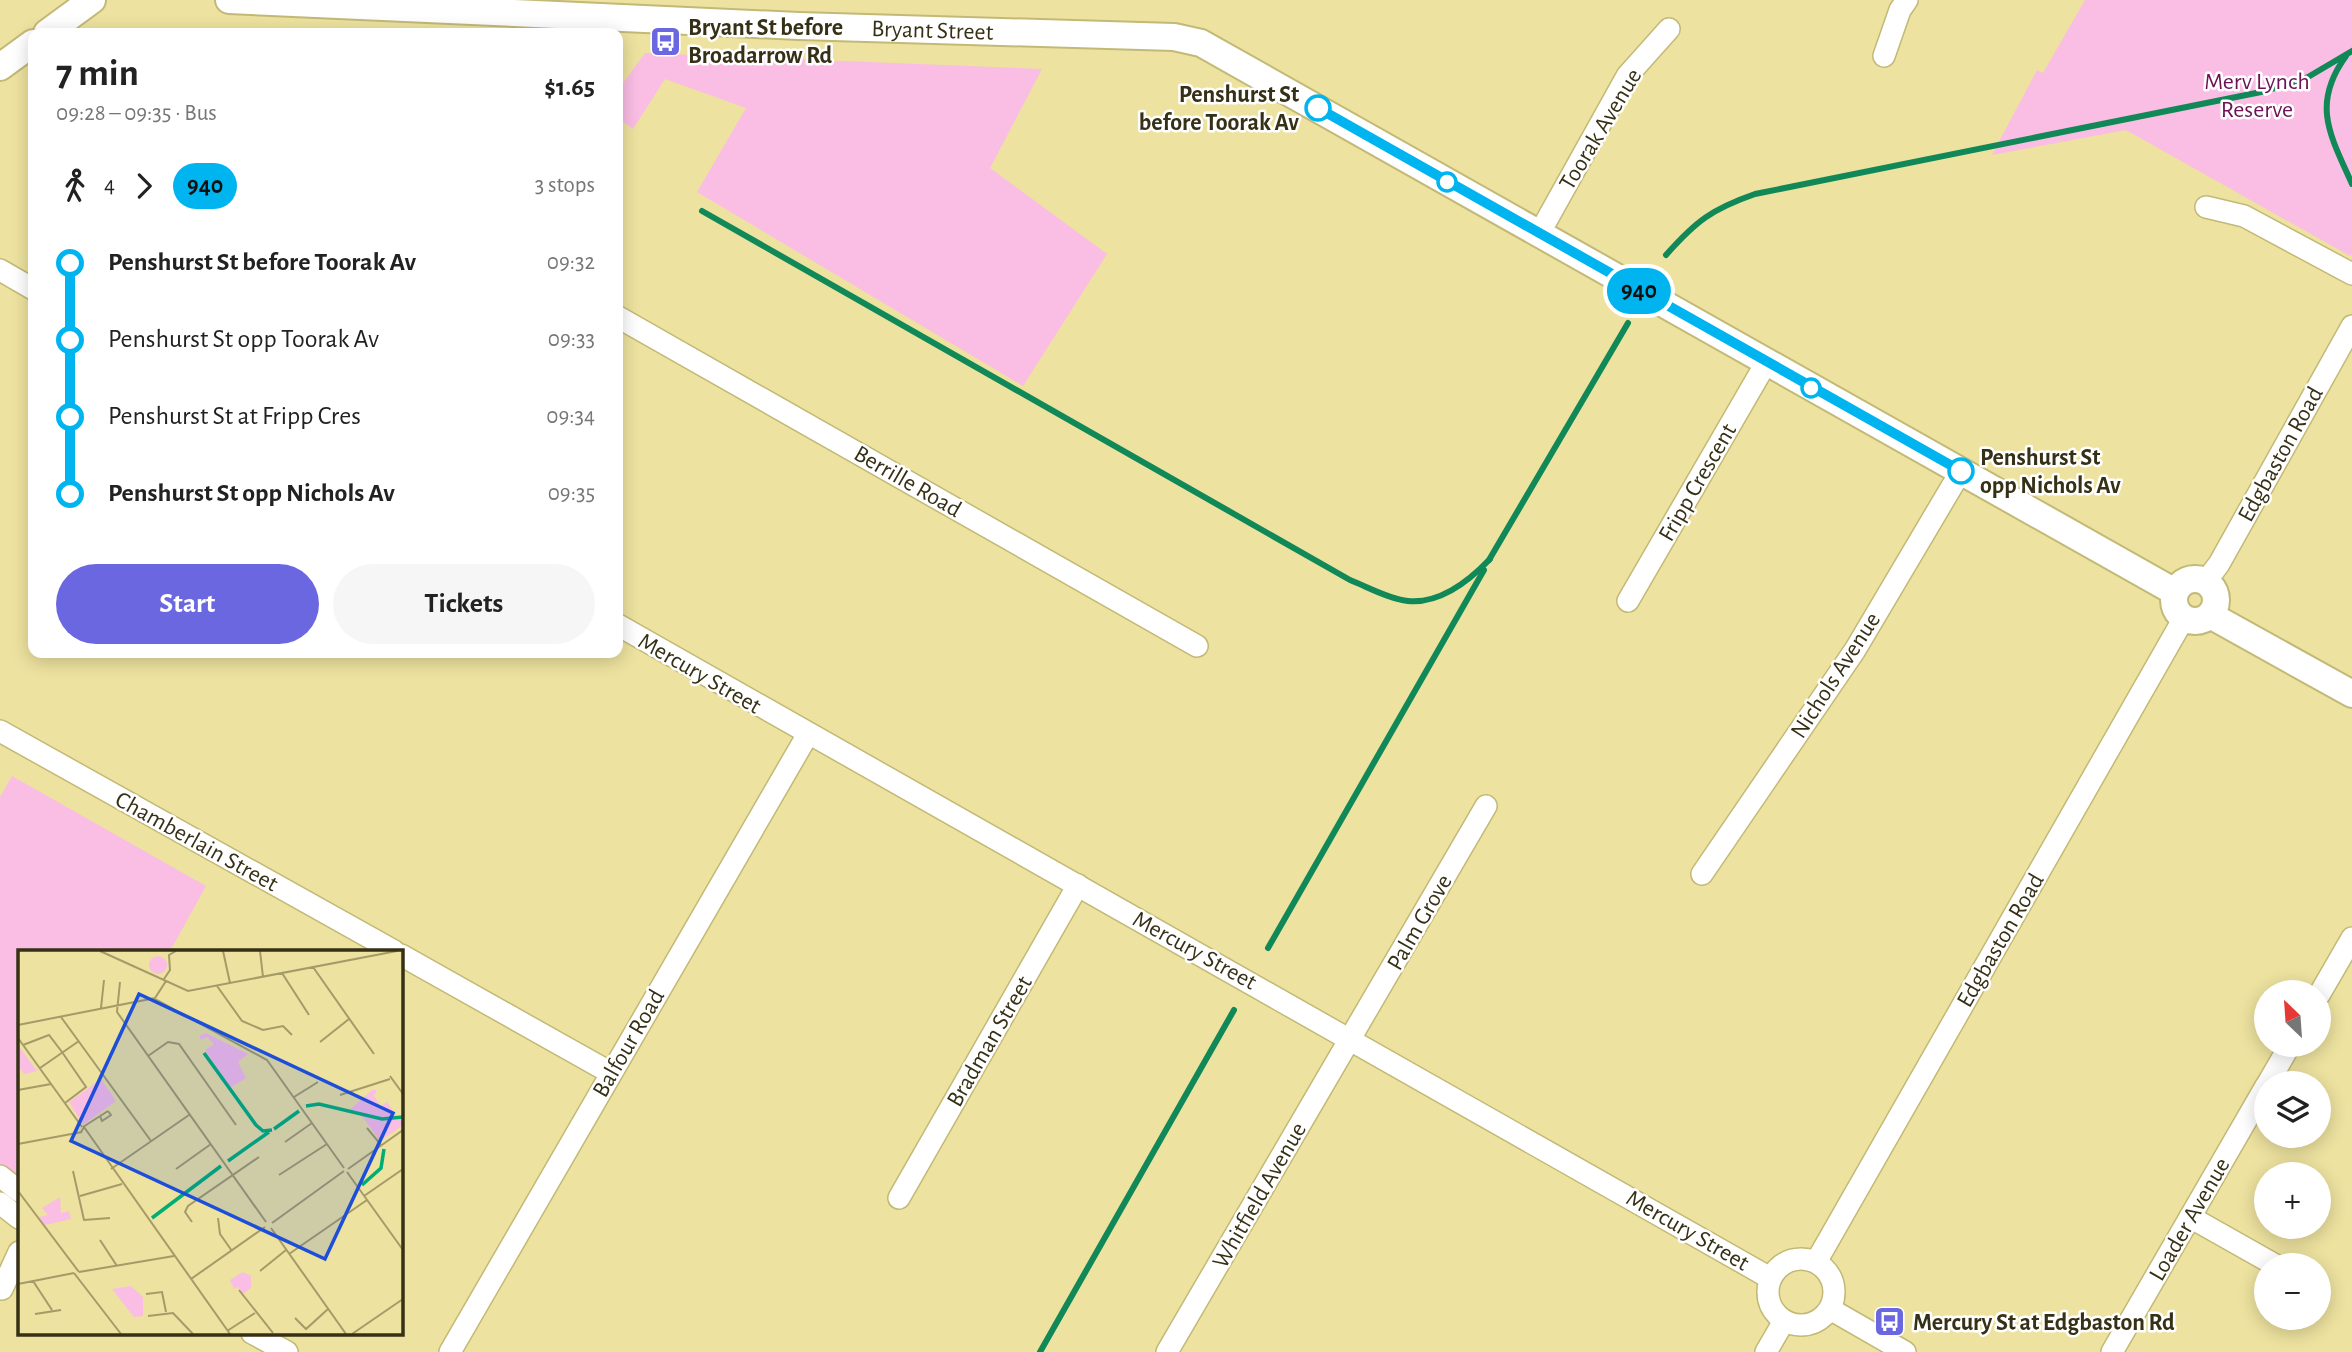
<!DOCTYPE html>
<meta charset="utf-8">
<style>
:root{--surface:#fff;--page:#f6f6f6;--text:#222;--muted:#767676;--accent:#6a67e0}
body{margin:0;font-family:"Alegreya Sans",sans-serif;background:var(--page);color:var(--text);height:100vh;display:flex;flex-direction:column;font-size:26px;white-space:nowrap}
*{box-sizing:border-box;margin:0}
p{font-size:23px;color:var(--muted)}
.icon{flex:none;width:38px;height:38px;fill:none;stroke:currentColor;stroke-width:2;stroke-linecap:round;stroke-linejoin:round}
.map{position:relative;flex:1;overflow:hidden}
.panel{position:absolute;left:28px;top:28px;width:595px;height:630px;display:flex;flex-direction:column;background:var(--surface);border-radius:14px;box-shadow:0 4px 18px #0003}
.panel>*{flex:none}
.badge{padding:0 14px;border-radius:23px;font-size:24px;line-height:46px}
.needle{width:46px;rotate:335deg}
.controls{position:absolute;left:2254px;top:980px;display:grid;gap:14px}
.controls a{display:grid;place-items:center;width:77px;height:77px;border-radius:50%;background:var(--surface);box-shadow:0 4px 18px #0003;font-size:35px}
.map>.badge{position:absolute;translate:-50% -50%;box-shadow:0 0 0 4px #fff}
.legs{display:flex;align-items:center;gap:10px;height:77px;padding:0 28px;font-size:23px}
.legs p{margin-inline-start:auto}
.headline{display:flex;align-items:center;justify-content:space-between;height:119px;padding:0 28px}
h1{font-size:38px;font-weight:700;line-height:52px}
.action{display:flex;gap:14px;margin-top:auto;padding:14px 28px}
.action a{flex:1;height:80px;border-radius:42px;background:var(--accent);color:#fff;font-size:28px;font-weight:700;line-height:80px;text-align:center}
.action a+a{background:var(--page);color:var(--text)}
ul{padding:0 28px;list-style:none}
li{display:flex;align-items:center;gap:24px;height:77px;font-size:26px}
li i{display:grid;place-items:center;width:10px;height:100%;margin:0 9px;background:currentColor}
li i::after{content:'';width:18px;height:18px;margin:-9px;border:5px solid;border-radius:50%;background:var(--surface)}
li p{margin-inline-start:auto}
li:first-child i{background:linear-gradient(#0000 50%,currentColor 0)}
li:last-child i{background:linear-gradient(currentColor 50%,#0000 0)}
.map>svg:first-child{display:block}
.green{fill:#fabde4}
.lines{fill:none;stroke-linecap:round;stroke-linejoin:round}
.stream{stroke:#108857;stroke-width:6}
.minor-casing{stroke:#c3b977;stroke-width:24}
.tertiary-casing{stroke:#c3b977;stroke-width:30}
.minor{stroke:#fff;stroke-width:21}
.tertiary{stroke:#fff;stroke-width:26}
.line-1-casing{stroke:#fff;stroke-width:16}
.line-1{stroke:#00b5ef;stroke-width:10}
.stop-1-dot{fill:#fff;stroke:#00b5ef;stroke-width:3.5}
.labels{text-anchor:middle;stroke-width:5;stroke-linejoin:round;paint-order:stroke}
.poi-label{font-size:24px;font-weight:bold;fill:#363116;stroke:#fff;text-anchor:start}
.street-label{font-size:24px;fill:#363116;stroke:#fff}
.park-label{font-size:24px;fill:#6c1256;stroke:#fff}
.stop-label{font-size:24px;font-weight:bold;fill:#363116;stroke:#fff;text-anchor:end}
.inset-river{fill:none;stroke:#00ad73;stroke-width:3.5}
.inset-road{fill:none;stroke:#a49b68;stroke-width:2}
.view{fill:#1d4ed8;fill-opacity:0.15;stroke:#1d4ed8;stroke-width:3.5}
.inset-edge{fill:none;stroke:#363116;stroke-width:3.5}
</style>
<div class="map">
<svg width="2352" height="1352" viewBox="0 0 2352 1352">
<rect width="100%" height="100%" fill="#ede29f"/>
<!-- green -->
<g class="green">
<polygon points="2085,0 2352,0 2352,254 2350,256 2126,130 1992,155 2037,70 2043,73"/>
<polygon points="645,53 1042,69 990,168 1107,254 1023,386 697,192 746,108 665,79 633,129 618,118 618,90"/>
<polygon points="12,776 206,886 170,951 19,951 19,1176 0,1165 0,797"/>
</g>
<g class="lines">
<!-- stream -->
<g class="stream">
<path d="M2346,56C2311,104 2330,135 2352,184"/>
<path d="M702,211L1350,580C1368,587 1389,599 1408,601C1440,604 1470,580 1490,559"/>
<path d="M1666,255C1696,221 1712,209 1755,194L2266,91L2308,77L2352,51"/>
<polyline points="1489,560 1628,323"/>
<polyline points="1268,948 1484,570"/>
<polyline points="1040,1352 1234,1010"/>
</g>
<defs>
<g id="minor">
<polyline points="1884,56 1900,10 1907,0"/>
<polyline points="2206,207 2244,216 2352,274"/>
<polyline points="1539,234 1627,76 1669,29"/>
<polyline points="0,270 33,289"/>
<polyline points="618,317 1197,646"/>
<polyline points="2206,581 2219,564 2352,326"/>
<polyline points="1628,601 1766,363"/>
<polyline points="618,625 1770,1278"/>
<polyline points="0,731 394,951"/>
<polyline points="1702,874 1855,650 1961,471"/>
<polyline points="401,955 611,1073"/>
<polyline points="2319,995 2352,938"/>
<polyline points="2268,1083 2290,1045"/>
<polyline points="0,1176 19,1191"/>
<polyline points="899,1198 1078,885"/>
<polyline points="0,1203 19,1218"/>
<polyline points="2190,1217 2275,1265"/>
<circle cx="1801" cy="1292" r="33"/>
<polyline points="1816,1262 2184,618"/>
<polyline points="2,1289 19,1252"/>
<polyline points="1830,1309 1905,1352"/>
<polyline points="252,1333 287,1352"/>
<polyline points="450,1352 808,734"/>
<polyline points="1167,1352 1486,806"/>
<polyline points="1766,1352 1784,1321"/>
<polyline points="2112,1352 2266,1086"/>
</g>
<g id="tertiary">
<path id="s1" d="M229,0L799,26L1174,37L1201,43L2175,592"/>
<polyline points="47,33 92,0"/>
<polyline points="0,67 33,43"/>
<circle cx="2195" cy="600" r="21"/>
<polyline points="2210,615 2352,694"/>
</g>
</defs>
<!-- minor casing -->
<use href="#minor" class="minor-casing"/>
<!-- tertiary casing -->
<use href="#tertiary" class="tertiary-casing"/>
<!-- minor -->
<use href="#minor" class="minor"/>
<!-- tertiary -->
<use href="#tertiary" class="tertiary"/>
</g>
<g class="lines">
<defs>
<polyline id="line-1" points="1318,108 1961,471"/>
</defs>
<!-- line-1 casing -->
<use href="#line-1" class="line-1-casing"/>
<!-- line-1 -->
<use href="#line-1" class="line-1"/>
</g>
<!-- icons -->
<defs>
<symbol id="bus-square" viewBox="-11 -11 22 22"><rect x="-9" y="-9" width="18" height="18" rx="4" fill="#6a67e0" stroke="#fff"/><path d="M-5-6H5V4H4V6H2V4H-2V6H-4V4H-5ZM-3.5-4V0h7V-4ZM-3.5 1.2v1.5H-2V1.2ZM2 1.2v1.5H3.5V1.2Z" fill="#fff"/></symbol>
</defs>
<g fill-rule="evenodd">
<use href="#bus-square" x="648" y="24" width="35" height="35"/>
<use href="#bus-square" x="1872" y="1304" width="35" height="35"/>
</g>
<!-- markers -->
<g class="stop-1-dot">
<circle cx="1318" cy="108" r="12"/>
<circle cx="1447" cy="182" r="9"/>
<circle cx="1811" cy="388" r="9"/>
<circle cx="1961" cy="471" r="12"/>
</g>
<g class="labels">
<!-- poi labels -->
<g class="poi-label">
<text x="688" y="35">Bryant St before<tspan x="688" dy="28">Broadarrow Rd</tspan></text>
<text x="1913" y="1330">Mercury St at Edgbaston Rd</text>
</g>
<!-- street labels -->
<g class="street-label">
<text dy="8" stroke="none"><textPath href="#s1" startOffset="704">Bryant Street</textPath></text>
<text transform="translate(1600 129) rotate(-59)" y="8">Toorak Avenue</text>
<text transform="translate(2280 454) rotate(-61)" y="8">Edgbaston Road</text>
<text transform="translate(908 481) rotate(30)" y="8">Berrille Road</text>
<text transform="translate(1697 482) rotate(-60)" y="8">Fripp Crescent</text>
<text transform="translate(700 673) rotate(30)" y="8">Mercury Street</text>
<text transform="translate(1835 675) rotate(-57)" y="8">Nichols Avenue</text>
<text transform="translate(197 841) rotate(29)" y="8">Chamberlain Street</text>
<text transform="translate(1419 922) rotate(-60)" y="8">Palm Grove</text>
<text transform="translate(2000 940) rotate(-60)" y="8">Edgbaston Road</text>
<text transform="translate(1195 950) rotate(29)" y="8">Mercury Street</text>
<text transform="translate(989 1041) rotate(-60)" y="8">Bradman Street</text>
<text transform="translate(628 1043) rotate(-60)" y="8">Balfour Road</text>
<text transform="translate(1259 1195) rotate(-60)" y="8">Whitfield Avenue</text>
<text transform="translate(2189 1219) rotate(-60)" y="8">Loader Avenue</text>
<text transform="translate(1688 1230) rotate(30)" y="8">Mercury Street</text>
</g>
<!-- park labels -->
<g class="park-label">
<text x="2257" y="89">Merv Lynch<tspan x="2257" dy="28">Reserve</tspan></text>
</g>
<!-- stop labels -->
<g class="stop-label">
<text x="1299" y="102">Penshurst St<tspan x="1299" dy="28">before Toorak Av</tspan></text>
<text x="1980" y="465" text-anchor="start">Penshurst St<tspan x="1980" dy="28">opp Nichols Av</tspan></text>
</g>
</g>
<!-- overview -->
<g transform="translate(18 950)">
<rect width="385" height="385" fill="#ede29f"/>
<path d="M131 15a9 9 0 1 1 18 0a9 9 0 1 1-18 0ZM188,83L230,104L220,112L228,128L212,138L187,100L196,94L189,87L183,90L181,86ZM0,95L19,121L6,124L0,116ZM83,129L98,151L65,175L51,152ZM354,140H359L356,146L363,156L369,152L379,167L385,166V175L362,191L344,166L329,162ZM42,247L43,263L51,261L53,269L27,275L21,267L30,265L24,258ZM225,322L233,326V338L225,344L220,337L216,339L212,330ZM113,336L125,347V366L116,367L94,339Z" fill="#fabde4"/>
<path class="inset-river" d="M186,103L238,175L245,181L254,180M288,156L301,154L364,169L385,167M256,179L281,161M210,211L251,182M344,235L363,218L366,199M134,268L203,216"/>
<path class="inset-road" d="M82,1L170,41L379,1M205,1L212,33M242,1L245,27M295,17L356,104M264,23L291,65M146,29L152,20L151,5L158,1M102,32L99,62L248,272M199,36L224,71L245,80L265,76L274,85M135,48L249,110L326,218M83,58L86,30M43,67L133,191M0,75L137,48L148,31M0,88L64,177M302,92L331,69M5,95L31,85L44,102L68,137L47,153M130,106L150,92L161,94L218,175M22,118L61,91M372,126L385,144M0,140L33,134M322,145L372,129M276,147L300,132M82,166L84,171L93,165L90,161M65,177L90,161M349,178L363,195M63,182L66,177L212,384M267,192L294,173M0,194L64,182M93,219L171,165M158,219L193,194M330,219L385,180M55,221L66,270L92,268M329,222L385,300M261,225L309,194M0,241L61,322M62,246L104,234M346,246L385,219M200,268L202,284L214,301M174,272L167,262L170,256L241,207M254,273L326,221M253,278L328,384M82,290L99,316M271,304L349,250M242,321L268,300M61,322L156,306M56,323L103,384M173,329L247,277M15,331L34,360M0,334L56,323M221,340L255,383M128,344L144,342L148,362M17,364L43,360M130,366L155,363L175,384M277,368L288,379L310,359M209,381L237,363M334,384L385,349"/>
<path class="view" d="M121,44L375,163L307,309L53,191Z"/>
<rect width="385" height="385" class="inset-edge"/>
</g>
</svg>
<div class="controls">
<a><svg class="needle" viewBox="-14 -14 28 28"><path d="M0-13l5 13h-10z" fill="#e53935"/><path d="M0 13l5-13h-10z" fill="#767676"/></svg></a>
<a><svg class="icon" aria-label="layers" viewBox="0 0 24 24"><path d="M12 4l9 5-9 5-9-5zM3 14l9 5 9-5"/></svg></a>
<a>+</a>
<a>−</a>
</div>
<b class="badge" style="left:1639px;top:291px;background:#00b5ef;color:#111">940</b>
<section class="panel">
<div class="headline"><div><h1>7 min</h1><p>09:28 – 09:35 · Bus</p></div><b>$1.65</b></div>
<div class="legs"><svg class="icon" aria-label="walk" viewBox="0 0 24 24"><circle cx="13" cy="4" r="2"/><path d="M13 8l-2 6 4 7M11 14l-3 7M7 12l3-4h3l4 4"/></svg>4<svg class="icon" aria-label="forward" viewBox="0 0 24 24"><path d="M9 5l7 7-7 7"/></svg><b class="badge" style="background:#00b5ef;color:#111">940</b><p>3 stops</p></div>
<ul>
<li><i style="color:#00b5ef"></i><b>Penshurst St before Toorak Av</b><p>09:32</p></li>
<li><i style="color:#00b5ef"></i><span>Penshurst St opp Toorak Av</span><p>09:33</p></li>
<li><i style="color:#00b5ef"></i><span>Penshurst St at Fripp Cres</span><p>09:34</p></li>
<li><i style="color:#00b5ef"></i><b>Penshurst St opp Nichols Av</b><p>09:35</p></li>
</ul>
<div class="action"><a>Start</a><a>Tickets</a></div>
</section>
</div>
